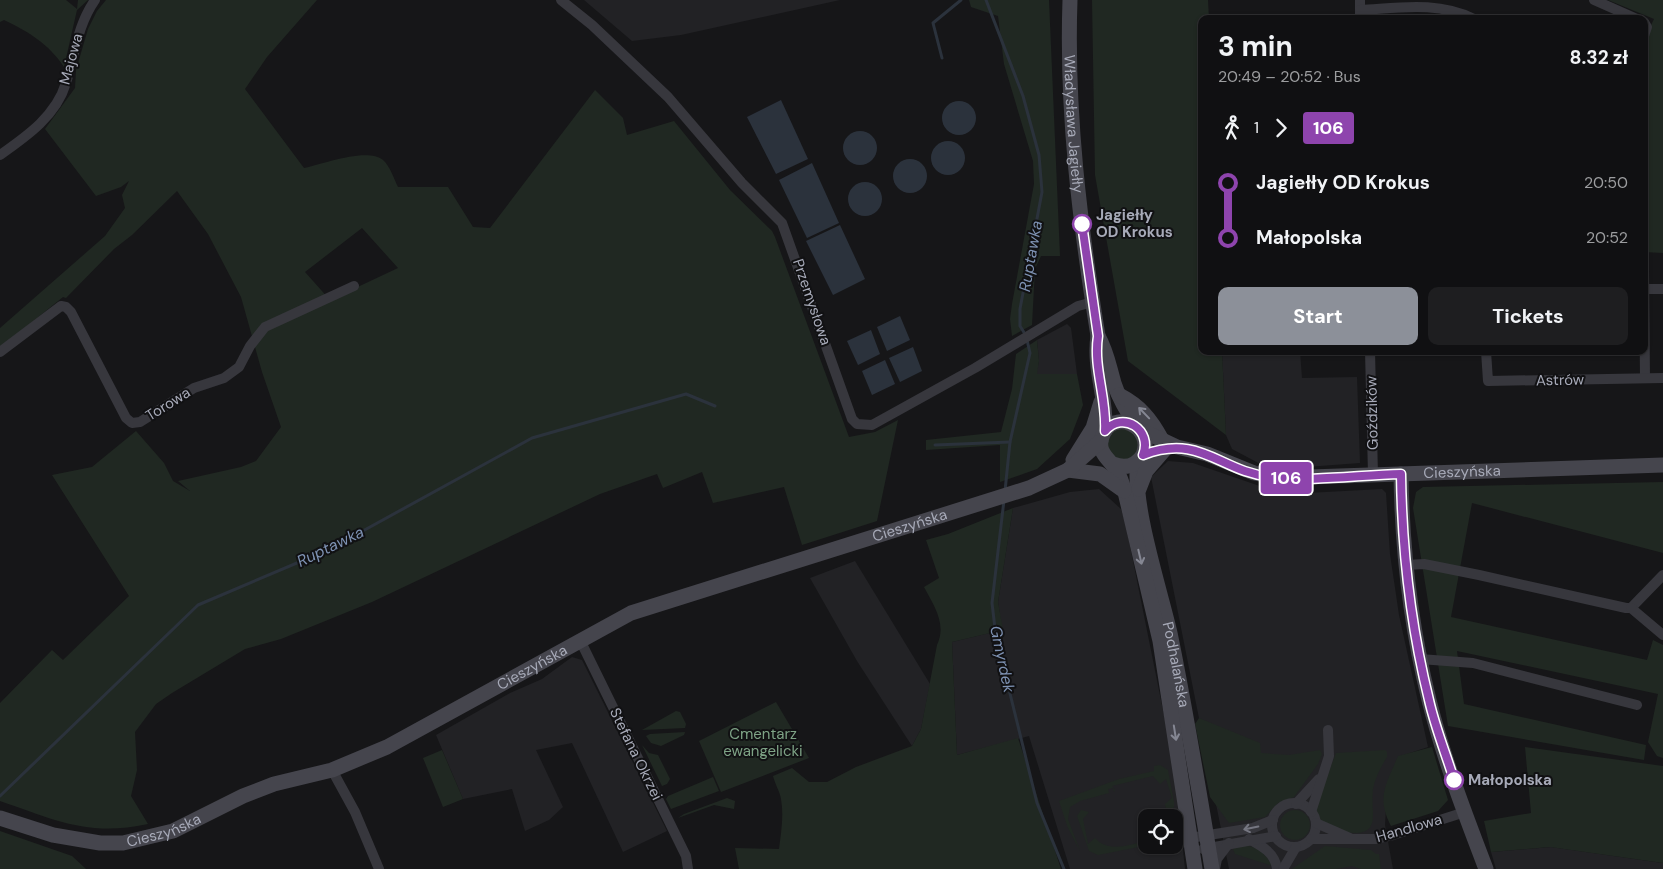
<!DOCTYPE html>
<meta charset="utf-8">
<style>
:root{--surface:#101012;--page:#1e1e20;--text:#f1f3f6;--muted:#9c9d9f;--line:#303032;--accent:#8c9099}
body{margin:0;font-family:"DM Sans",sans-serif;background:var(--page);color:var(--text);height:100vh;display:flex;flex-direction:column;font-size:19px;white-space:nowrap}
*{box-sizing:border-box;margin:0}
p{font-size:16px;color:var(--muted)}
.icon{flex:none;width:28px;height:28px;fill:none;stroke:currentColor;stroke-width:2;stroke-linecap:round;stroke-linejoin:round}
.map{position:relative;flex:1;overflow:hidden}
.panel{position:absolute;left:1198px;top:15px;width:450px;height:340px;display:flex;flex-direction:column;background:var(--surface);border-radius:10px;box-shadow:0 1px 4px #0004,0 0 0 1px var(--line)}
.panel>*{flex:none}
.badge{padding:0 10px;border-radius:4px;font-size:18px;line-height:32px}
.buttons{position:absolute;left:1138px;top:809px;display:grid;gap:10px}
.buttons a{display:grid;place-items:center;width:45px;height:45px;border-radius:10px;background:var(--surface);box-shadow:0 1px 4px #0004,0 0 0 1px var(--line);font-size:25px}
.map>.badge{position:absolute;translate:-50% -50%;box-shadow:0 0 0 2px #fff}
.legs{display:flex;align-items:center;gap:8px;height:55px;padding:0 20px;font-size:16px}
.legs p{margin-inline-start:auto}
.overview{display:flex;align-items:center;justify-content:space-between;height:85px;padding:0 20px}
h1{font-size:28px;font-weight:700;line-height:38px}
.button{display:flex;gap:10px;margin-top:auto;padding:10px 20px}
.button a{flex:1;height:58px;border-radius:10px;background:var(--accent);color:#fff;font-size:20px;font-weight:700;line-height:58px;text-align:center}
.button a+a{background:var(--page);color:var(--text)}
ul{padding:0 20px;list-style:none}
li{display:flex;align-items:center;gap:18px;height:55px;font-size:19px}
li i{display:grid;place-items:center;width:8px;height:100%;margin:0 6px;background:currentColor}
li i::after{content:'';width:12px;height:12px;margin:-6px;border:4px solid;border-radius:50%;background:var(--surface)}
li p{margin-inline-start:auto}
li:first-child i{background:linear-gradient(#0000 50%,currentColor 0)}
li:last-child i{background:linear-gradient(currentColor 50%,#0000 0)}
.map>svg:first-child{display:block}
.built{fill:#222225;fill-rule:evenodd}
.green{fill:#202822;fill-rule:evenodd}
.water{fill:#2b323c}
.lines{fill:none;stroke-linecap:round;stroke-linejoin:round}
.stream{stroke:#2b323c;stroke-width:3}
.street{stroke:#37373d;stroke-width:10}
.secondary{stroke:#45454d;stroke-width:15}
.oneway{stroke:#858793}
.oneway2{stroke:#757681}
.line-1-casing{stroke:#fff;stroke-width:11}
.line-1{stroke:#8e44ad;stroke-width:8}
.stop-1-dot{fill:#fff;stroke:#8e44ad;stroke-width:2.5}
.labels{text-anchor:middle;stroke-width:4;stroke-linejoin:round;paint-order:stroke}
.street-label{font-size:15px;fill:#a7aab8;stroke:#111113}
.stop-label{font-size:15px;font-weight:bold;fill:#a7aab8;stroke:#111113;text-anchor:start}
.park-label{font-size:15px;fill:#7ea386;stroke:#111113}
.water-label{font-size:16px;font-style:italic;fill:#7e92b3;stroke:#111113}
</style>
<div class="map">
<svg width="1663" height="869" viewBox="0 0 1663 869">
<rect width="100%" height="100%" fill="#161618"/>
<!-- built -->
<g class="built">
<polygon points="584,0 840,0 681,35 632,41"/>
<polygon points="1067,324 1071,328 1077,374 1036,374 1039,361 1037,340"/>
<polygon points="1222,351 1300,351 1302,378 1357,377 1360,463 1293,468 1266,467 1232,449 1226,435"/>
<polygon points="1168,461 1193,463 1277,492 1307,493 1382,489 1386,493 1390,554 1399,615 1428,747 1401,756 1387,791 1385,825 1393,869 1229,869 1151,477"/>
<path d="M1099,489L1121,509L1125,521L1174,765L1185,869H1070L1029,736L957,755L952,642L1002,630L998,602L1013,508L1070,492ZM1146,818H1174V845H1146Z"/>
<polygon points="855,561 930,684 921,729 912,746 857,661 810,578"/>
<polygon points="572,657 582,660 667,831 623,852 572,743 536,750 563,807 549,820 525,831 512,789 463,799 436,735 510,693 542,679"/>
<polygon points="1551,847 1663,863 1663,869 1496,869 1491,852"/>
</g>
<!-- green -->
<g class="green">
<path d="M0,0H66L77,9L78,0H88L77,10L64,67C49,44 29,32 4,20L0,22Z"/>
<path d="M106,0H317L267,57L245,89L304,168C323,164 367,147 383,160C390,166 394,179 398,187H448L473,227L490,228L595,90L623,118L627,135L674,121L730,190L772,231L775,237L849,437L875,432L898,420L877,521L802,545L784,487L713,503L702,472L663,488L657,474L600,494L372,602L281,639L245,649L172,693L156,704L135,732L137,770L131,796L148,824C89,837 55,820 0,801V703L52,650L63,660L129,596L52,475L92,467L136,431L164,463L173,481L190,491L178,481L241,467L256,461L281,427L262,372L241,297L208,234L177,191L132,235L114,249L66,298L63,297L0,348V328L105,236L125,208L122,195L129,181L121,187L96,196L45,129L75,88L76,70L88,29L97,11ZM362,228L398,268L330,300L305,272Z"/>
<polygon points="969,0 1049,0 1060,256 1041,256 1035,269 1032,325 1012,336 1010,319 1012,304 1034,184 1033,161 1004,64 998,16 971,7"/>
<polygon points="1092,0 1208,0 1209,19 1201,19 1201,351 1222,351 1226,435 1128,361 1095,175"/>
<polygon points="1608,0 1663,0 1663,253 1644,252 1644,40 1654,19"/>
<polygon points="1037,340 1039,361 1037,374 1077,374 1083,405 1070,439 1037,469 1000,482 1000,445 926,450 926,440 1001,432 1012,389 1016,354"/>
<circle cx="1123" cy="444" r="16"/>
<polygon points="1663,482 1663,553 1472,503 1451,617 1647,660 1653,640 1663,645 1663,758 1657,756 1648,742 1658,694 1457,651 1464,704 1646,745 1644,760 1448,726 1413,508 1416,492 1423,487"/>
<path d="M1013,508L998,602L1003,630L952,642L957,755L1018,738L1061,869H739L735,848L779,849C781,833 784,816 781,799C780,792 775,784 773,776L792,768L809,782H827L856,767L912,746L921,729L937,645C947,624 934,606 924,587L939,578L926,540L948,534Z"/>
<polygon points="776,702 809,758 721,792 699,741"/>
<polygon points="676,711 680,712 686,724 685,728 642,730"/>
<polygon points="1199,718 1260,743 1261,753 1289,755 1320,750 1322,754 1318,764 1294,797 1278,803 1265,817 1229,823 1210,797 1195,724"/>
<polygon points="685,732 684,735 661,746 651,743 646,736 650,734"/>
<polygon points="642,745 649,753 658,755 670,779 667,784 662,786"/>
<path d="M1432,747L1448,800L1438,811L1391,826C1376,797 1386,785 1398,756Z"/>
<polygon points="1525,747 1663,766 1663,863 1550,847 1491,852 1484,821 1531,813"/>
<polygon points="442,750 463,799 443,807 423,758"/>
<path d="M1385,750L1387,752V757C1381,767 1375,778 1373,789C1372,799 1373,808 1373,816C1373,845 1336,829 1322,824L1315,808L1336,753Z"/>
<polygon points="1160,765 1168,770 1174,802 1174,807 1167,815 1165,804 1172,798 1166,779 1160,784 1153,776 1112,786 1115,790 1114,792 1113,788 1108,789 1109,793 1080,801 1070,807 1068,819 1080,851 1068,828 1059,801 1119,779 1154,771 1154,766"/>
<polygon points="713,777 719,791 671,809 666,799 668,796"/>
<polygon points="727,798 735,801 734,809 714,805 678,818 684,814"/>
<path d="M1081,810L1089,812L1083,819L1088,844L1095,838C1109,853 1128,845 1146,841V845H1149L1098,855L1089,851L1077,816Z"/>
<circle cx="1295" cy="825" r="15"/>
<polygon points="0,831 72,856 86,869 0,869"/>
<path d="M1244,846C1259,846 1265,854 1273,866L1235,854L1233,849Z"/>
<polygon points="1325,846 1371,850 1376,854 1379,854 1381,869 1361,869 1352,866 1336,869 1292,869"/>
</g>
<!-- water -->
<g class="water">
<polygon points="781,100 808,159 776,174 747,117"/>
<circle cx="959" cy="118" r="17"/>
<circle cx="860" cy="148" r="17"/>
<circle cx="948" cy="158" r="17"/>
<circle cx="910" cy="176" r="17"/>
<polygon points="812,163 839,223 807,238 779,180"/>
<circle cx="865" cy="199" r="17"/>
<polygon points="840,225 865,279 833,295 806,241"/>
<polygon points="900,316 910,340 887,351 877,327"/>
<polygon points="871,330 880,354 858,365 847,341"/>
<polygon points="913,347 922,371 900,382 889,358"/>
<polygon points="885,360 895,384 872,395 862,371"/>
</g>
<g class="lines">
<!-- stream -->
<g class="stream">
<polyline points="986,0 1023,96 1039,155 1042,192 1020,309 1020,326 1025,334"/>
<polyline points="942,58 933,23 961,0"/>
<polyline points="935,445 1010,442"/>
<polyline points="1005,491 1010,442 1030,353 1027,340"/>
<polyline points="1004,500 992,603 996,637 1037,803 1064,869"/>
<polyline points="0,796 198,605 330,549 532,438 686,394 715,406"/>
</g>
<!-- street -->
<g class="street">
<polyline points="561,0 592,25 668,97 742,183 782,223 852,419 857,424 872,425 975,368 1078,306 1093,302"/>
<polyline points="1360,0 1360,19"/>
<polyline points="1594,0 1637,19"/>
<path d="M1360,10C1399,8 1437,1 1474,19"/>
<polyline points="1644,22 1647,27 1644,36"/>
<path d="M0,155C27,136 56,116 66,83C75,54 77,26 95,0"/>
<polyline points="1644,270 1645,378"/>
<polyline points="1644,289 1663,289"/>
<polyline points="1370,351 1373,475"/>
<polyline points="1486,351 1488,381 1663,378"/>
<polyline points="0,352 61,306 66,307 71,312 126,418 132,423 140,422 194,388 224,378 239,367 250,346 265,327 354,286"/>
<polyline points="1406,565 1424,564 1479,575 1626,608 1631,608 1663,575"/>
<polyline points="1631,608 1663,635"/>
<polyline points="580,640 686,856 688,869"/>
<polyline points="1420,659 1473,663 1637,705"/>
<polyline points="332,770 355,812 379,869"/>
<circle cx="1294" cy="825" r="22"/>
<polyline points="1296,804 1319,779"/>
<polyline points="1311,812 1329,756 1328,730"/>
<polyline points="1316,823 1350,838"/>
<polyline points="1190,838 1253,828 1273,820"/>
<path d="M1249,839C1262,846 1275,853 1277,869"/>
<polyline points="1311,839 1375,839 1393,835 1465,812"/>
<polyline points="1203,849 1276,836"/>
<polyline points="1215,869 1217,859 1229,843"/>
<polyline points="1283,869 1296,847"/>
</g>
<!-- secondary -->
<g class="secondary">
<path id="s1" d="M1070,0C1066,113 1080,224 1098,336C1093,368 1107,398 1105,431"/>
<path d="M1098,336C1107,352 1109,366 1114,383C1119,399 1127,411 1136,425"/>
<path d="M1119,395C1140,406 1151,419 1162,440"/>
<path id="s2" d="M1141,430L1177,447L1207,454L1254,473L1280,478L1663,465"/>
<polyline points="1073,460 1093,428 1101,402"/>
<path id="s3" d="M1138,461C1131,502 1160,589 1170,633C1186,711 1199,790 1212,869"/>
<path d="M1113,464C1125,469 1136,466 1143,455C1155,426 1112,407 1102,437C1097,451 1107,457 1114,467C1120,474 1122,483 1125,492L1160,641L1195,869"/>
<polyline points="1068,470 1100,474 1124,491"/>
<path d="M1401,474C1402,550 1411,627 1429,700C1443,757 1465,814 1486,869"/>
<polyline points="1139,489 1146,471 1165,449"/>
<path id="s4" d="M0,818L53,835L100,843H123L173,831L243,796L274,784L332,770L387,747L631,613L1029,488L1068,470L1101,441"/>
</g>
</g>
<!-- one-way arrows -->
<defs><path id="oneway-shaft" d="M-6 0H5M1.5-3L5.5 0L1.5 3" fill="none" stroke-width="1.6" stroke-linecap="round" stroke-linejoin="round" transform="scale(1.25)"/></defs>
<g class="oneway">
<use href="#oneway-shaft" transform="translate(1144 413) rotate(-134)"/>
<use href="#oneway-shaft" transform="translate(1140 557) rotate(77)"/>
<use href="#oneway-shaft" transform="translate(1175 733) rotate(81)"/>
</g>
<use class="oneway2" href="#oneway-shaft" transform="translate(1251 828) rotate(168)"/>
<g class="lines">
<defs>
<path id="line-1" d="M1082,224L1098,336C1093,368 1107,398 1105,431C1123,410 1153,430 1143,455C1201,433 1220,472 1271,477C1313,482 1358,475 1401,474C1402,550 1411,627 1429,700C1435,727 1446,754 1454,780"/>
</defs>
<!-- line-1 casing -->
<use href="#line-1" class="line-1-casing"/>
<!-- line-1 -->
<use href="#line-1" class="line-1"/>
</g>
<!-- markers -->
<g class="stop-1-dot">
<circle cx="1082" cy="224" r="9"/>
<circle cx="1454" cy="780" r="9"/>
</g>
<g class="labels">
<!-- street labels -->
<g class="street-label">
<text transform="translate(71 59) rotate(-75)" y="5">Majowa</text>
<text dy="5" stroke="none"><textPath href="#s1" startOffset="124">Władysława Jagiełły</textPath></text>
<text transform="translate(812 302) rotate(71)" y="5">Przemysłowa</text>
<text transform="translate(1560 380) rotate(-1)" y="5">Astrów</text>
<text transform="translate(168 404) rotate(-32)" y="5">Torowa</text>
<text transform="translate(1372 413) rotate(-91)" y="5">Goździków</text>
<text dy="5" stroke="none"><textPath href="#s2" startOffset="330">Cieszyńska</textPath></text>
<text dy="5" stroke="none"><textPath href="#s4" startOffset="979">Cieszyńska</textPath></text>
<text dy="5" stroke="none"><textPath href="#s3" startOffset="208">Podhalańska</textPath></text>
<text dy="5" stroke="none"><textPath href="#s4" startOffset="574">Cieszyńska</textPath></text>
<text transform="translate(636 754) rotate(64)" y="5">Stefana Okrzei</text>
<text transform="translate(1409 828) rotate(-16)" y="5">Handlowa</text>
<text dy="5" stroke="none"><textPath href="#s4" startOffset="169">Cieszyńska</textPath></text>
</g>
<!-- stop labels -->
<g class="stop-label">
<text x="1096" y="220">Jagiełły<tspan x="1096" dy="17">OD Krokus</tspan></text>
<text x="1468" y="785">Małopolska</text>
</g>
<!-- park labels -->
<g class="park-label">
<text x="763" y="739">Cmentarz<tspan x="763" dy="17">ewangelicki</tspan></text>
</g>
<!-- water labels -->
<g class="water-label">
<text transform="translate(1030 256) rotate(-80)" y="6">Ruptawka</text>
<text transform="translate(330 546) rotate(-26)" y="6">Ruptawka</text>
<text transform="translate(1003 659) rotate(78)" y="6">Gmyrdek</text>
</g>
</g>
</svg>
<div class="buttons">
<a><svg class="icon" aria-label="locate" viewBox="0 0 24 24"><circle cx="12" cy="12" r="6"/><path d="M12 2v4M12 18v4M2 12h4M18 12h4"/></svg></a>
</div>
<b class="badge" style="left:1286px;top:478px;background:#8e44ad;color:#fff">106</b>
<section class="panel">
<div class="overview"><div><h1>3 min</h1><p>20:49 – 20:52 · Bus</p></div><b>8.32 zł</b></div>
<div class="legs"><svg class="icon" aria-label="walk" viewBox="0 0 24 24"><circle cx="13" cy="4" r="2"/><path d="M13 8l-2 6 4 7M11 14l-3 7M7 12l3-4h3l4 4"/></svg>1<svg class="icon" aria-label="forward" viewBox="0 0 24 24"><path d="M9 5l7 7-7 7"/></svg><b class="badge" style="background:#8e44ad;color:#fff">106</b></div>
<ul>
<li><i style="color:#8e44ad"></i><b>Jagiełły OD Krokus</b><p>20:50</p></li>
<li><i style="color:#8e44ad"></i><b>Małopolska</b><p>20:52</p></li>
</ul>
<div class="button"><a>Start</a><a>Tickets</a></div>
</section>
</div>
